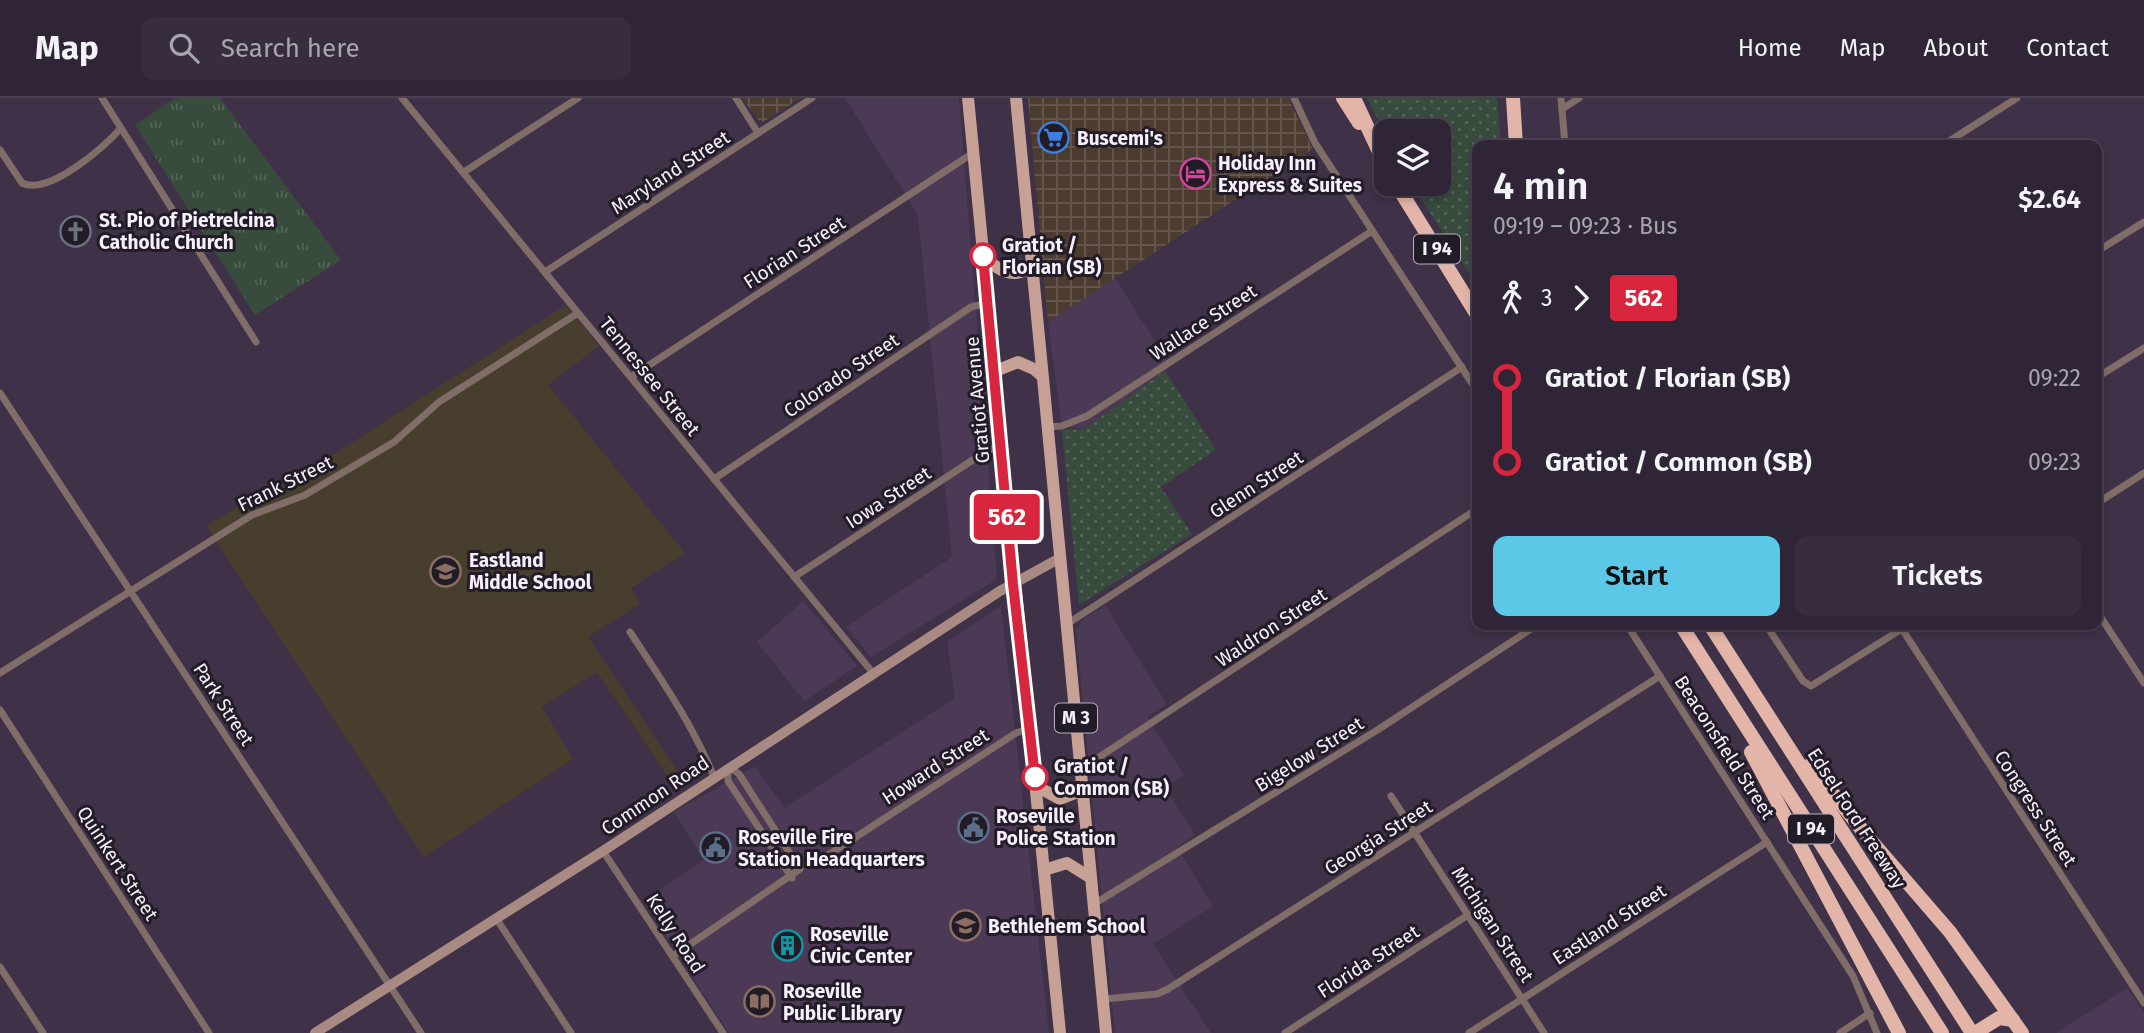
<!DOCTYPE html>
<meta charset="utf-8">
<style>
:root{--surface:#2f2536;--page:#372d3e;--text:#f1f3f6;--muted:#a7a5ad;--line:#4a4251;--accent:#5ac8e6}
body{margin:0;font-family:"Fira Sans",sans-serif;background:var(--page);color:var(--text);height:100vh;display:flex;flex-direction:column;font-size:26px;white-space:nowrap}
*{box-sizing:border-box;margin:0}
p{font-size:23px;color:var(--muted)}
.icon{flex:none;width:38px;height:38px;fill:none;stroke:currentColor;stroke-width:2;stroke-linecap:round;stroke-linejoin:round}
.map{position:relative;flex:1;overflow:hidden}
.sheet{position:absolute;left:1472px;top:42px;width:630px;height:490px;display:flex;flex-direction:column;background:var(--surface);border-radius:14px;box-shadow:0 4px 10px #0003,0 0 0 2px var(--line)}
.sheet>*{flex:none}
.badge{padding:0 14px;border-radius:5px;font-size:24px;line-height:46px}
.tools{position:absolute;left:1374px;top:21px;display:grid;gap:14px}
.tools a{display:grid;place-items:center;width:77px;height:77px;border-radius:14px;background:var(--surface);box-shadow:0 4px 10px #0003,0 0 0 2px var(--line);font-size:35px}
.map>.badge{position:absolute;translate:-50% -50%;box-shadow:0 0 0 4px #fff}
.legs{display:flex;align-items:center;gap:10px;height:77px;padding:0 21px;font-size:23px}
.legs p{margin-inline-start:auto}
.headline{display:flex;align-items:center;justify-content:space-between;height:119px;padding:0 21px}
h1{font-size:38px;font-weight:600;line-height:52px}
.cta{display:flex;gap:14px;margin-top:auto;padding:14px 21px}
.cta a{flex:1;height:80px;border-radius:14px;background:var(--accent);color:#111;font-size:28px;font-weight:600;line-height:80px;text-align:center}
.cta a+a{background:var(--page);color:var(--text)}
ul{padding:0 21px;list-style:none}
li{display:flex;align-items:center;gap:24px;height:84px;font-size:26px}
li i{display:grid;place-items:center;width:10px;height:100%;margin:0 9px;background:currentColor}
li i::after{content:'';width:18px;height:18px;margin:-9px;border:5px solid;border-radius:50%;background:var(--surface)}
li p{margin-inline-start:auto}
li:first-child i{background:linear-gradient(#0000 50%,currentColor 0)}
li:last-child i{background:linear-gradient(currentColor 50%,#0000 0)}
header{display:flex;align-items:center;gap:42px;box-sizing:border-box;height:98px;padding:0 35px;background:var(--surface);border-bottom:2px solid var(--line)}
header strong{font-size:33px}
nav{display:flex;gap:38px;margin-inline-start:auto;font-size:24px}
.search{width:490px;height:63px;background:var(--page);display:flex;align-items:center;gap:18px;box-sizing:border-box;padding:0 24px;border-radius:14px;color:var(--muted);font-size:26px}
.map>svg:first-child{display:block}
.built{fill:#4c3956}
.industrial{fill:url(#industrial-grid)}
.education{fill:#483e2d}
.grass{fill:url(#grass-dots)}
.park{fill:url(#park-tufts)}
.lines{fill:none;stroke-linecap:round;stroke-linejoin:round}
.street{stroke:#806d68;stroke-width:7}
.secondary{stroke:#a88a82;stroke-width:10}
.primary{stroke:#c7a196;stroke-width:12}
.highway{stroke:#e3b5a9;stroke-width:14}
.line-1-casing{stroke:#fff;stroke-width:16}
.line-1{stroke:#d7263d;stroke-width:10}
.stop-1-dot{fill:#fff;stroke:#d7263d;stroke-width:3.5}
.labels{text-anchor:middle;stroke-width:6;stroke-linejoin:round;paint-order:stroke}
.shield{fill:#221c26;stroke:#b8b0bd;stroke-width:2}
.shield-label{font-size:18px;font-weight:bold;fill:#f8effe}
.poi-label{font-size:19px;font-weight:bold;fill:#f8effe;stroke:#221c26;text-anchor:start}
.street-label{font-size:19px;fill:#f8effe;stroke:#221c26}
.stop-label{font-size:19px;font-weight:bold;fill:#f8effe;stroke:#221c26;text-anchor:start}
</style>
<header>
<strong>Map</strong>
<div class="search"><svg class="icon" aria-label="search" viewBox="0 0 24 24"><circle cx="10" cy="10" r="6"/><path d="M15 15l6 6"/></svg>Search here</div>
<nav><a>Home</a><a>Map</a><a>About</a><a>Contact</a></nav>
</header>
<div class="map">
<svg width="2144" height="935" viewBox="0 0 2144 935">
<defs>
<pattern id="industrial-grid" width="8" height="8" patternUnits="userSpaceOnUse" patternTransform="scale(1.75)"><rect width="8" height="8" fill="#4b3c2f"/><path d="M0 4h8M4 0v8" fill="none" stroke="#66584e"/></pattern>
<pattern id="grass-dots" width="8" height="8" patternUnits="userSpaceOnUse" patternTransform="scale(1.75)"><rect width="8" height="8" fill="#374c3c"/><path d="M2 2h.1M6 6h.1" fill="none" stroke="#556659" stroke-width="1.8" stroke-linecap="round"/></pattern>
<pattern id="park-tufts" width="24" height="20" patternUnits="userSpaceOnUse" patternTransform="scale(1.75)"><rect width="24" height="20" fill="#374c3c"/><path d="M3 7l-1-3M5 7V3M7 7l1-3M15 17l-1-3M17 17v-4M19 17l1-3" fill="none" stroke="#556659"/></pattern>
</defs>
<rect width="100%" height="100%" fill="#3f3148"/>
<!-- built -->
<g class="built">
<polygon points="845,0 959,0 997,481 871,559 846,529 952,459 918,117"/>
<polygon points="1115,180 1171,269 1083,331 1062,328 1048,224"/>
<polygon points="803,503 857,568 804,603 757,544"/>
<polygon points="1105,507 1167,606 1147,619 1184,677 1165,689 1195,737 1177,749 1213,808 1153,846 1211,935 1115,935 1076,533 1082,522"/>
<polygon points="1001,508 1049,935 729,935 643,803 704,762 674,714 755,668 784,710 955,600 947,544"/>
<polygon points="2127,890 2144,915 2144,935 2056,935"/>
</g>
<!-- industrial -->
<g class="industrial">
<polygon points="742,0 801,0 761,25"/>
<polygon points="1028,0 1288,0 1313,51 1048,224"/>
</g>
<!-- education -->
<polygon class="education" points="566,207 599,248 548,287 685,455 631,490 640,506 588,539 687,688 678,694 597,574 542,609 573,661 424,759 206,428 262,393 267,399"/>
<!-- grass -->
<g class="grass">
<polygon points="1367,0 1497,0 1501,47 1477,47 1477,188 1412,86 1438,86 1438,33 1386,33 1386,38"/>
<polygon points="1165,273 1216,352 1161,389 1192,436 1079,507 1062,332 1084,331"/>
</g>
<!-- park -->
<polygon class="park" points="175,0 220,0 341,162 255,217 135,27"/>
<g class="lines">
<!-- street -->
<g class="street">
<polyline points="102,0 256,244"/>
<polyline points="402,0 873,575"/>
<polyline points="736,0 758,35"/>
<polyline points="1294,0 1315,45 1477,293"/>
<polyline points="1561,0 1565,47"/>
<polyline points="1562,11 1579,0"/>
<polyline points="1943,47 2017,0"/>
<path d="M0,52L22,85C49,98 104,49 121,30"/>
<polyline points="464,74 578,0"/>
<polyline points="2096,154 2144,124"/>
<polyline points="545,174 812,0"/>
<polyline points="631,279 973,55"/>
<polyline points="2096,280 2144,250"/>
<polyline points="0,295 421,935"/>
<polyline points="1047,329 1062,328 1087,318 1372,133"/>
<polyline points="714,381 971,209 987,205"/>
<polyline points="2096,406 2144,375"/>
<polyline points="794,479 985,354 1000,348"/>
<polyline points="2096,512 2144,585"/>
<polyline points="1067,526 1462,269"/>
<polyline points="1627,527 1853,878 1877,935"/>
<polyline points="1766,527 1803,583 1811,588 1908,527"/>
<polyline points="1902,531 2144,905"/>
<path d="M630,534C661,581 693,627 714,679"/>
<polyline points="0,575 252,417 305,397 394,344 439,304 578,215"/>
<polyline points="0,612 209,935"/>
<polyline points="728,670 728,683 792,780"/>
<polyline points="1081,671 1477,411"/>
<polyline points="1391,698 1544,935"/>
<polyline points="603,753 723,935"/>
<polyline points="822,761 1016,635 1032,630"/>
<polyline points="1094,806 1379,631 1537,527"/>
<polyline points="496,820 571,935"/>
<polyline points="673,858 800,771 739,676 729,669"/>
<polyline points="0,869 43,935"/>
<polyline points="1104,901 1157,896 1168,891 1660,578"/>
<polyline points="1285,935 1468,817"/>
<polyline points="1469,935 1767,744"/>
<polyline points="1840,935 1870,915"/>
</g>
<!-- secondary -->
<polyline class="secondary" points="315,935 603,753 1000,493 1060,460"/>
<!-- primary -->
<g class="primary">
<path d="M968,0C997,312 1030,623 1060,935"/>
<polyline points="1016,0 1106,935"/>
<path d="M983,158C998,172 1012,182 1031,169"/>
<polyline points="993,274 1018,264 1034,271 1042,278"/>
<polyline points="1036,688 1060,701 1083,692"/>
<polyline points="1044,772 1067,765 1091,780"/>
</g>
<!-- highway -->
<g class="highway">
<polyline points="1343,0 1359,25"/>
<polyline points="1354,0 1386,69"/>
<polyline points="1513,0 1516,47"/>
<polyline points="1396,86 1477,217"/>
<polyline points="1681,527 1942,935"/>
<polyline points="1710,527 1972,935"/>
<polyline points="1751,654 1899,935"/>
<polyline points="1810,667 1867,738 1950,834 2022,935"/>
<polyline points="1975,935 1999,920 2013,922"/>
</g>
</g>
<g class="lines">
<defs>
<polyline id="line-1" points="983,158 1013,486 1035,679"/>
</defs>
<!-- line-1 casing -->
<use href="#line-1" class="line-1-casing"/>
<!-- line-1 -->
<use href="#line-1" class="line-1"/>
</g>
<!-- icons -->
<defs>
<symbol id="supermarket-ring" viewBox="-11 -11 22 22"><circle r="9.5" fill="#221c26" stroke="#3f7fe0" stroke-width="1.5"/><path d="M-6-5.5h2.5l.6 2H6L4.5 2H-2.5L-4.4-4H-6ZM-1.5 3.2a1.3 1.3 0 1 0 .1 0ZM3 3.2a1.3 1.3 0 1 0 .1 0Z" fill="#3f7fe0"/></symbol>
<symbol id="hotel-ring" viewBox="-11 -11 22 22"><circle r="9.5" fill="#221c26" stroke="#d1479c" stroke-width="1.5"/><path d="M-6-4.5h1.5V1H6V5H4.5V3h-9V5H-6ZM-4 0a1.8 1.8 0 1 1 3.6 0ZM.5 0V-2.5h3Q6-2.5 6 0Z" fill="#d1479c"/></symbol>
<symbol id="church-ring" viewBox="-11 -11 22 22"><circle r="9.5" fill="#221c26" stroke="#6b7280" stroke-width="1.5"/><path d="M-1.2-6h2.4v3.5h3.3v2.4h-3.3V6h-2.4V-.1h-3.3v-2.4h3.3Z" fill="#6b7280"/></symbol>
<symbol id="school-ring" viewBox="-11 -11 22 22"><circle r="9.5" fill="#221c26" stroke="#8d6e63" stroke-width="1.5"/><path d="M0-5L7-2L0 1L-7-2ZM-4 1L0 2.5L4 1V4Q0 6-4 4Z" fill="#8d6e63"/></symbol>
<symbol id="civic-ring" viewBox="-11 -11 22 22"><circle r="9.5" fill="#221c26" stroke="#5c6f8a" stroke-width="1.5"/><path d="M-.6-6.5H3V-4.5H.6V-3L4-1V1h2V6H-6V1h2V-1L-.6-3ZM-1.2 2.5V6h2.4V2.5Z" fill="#5c6f8a"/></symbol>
<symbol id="building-ring" viewBox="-11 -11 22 22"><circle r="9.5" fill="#221c26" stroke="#0f9aa8" stroke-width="1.5"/><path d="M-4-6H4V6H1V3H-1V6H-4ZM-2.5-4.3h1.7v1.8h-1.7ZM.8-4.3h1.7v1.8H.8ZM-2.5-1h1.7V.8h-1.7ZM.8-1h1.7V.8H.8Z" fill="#0f9aa8"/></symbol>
<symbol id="library-ring" viewBox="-11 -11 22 22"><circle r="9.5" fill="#221c26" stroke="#8d6e63" stroke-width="1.5"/><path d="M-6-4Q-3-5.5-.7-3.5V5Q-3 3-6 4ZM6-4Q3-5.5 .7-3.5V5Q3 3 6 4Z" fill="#8d6e63"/></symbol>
</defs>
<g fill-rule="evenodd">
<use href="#supermarket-ring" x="1036" y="22" width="35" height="35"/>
<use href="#hotel-ring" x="1178" y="58" width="35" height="35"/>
<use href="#church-ring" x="58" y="116" width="35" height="35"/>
<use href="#school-ring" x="428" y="456" width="35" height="35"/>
<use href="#civic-ring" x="956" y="712" width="35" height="35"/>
<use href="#civic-ring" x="698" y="732" width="35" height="35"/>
<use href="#school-ring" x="948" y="810" width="35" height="35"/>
<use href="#building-ring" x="770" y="830" width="35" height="35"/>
<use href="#library-ring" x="742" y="886" width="35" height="35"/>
</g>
<!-- markers -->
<g class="stop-1-dot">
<circle cx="983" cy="158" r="12"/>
<circle cx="1035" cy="679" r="12"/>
</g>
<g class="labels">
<!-- shield labels -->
<g class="shield">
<rect x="1414" y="136.5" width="46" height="29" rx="5"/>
<rect x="1055" y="605.5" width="42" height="29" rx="5"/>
<rect x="1788" y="716.5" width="46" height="29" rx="5"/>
</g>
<g class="shield-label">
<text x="1437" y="157">I 94</text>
<text x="1076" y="626">M 3</text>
<text x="1811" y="737">I 94</text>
</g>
<!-- poi labels -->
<g class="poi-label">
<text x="1077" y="47">Buscemi's</text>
<text x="1218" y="72">Holiday Inn<tspan x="1218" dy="22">Express &amp; Suites</tspan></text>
<text x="99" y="129">St. Pio of Pietrelcina<tspan x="99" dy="22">Catholic Church</tspan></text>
<text x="469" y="469">Eastland<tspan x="469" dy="22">Middle School</tspan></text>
<text x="996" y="725">Roseville<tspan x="996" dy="22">Police Station</tspan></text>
<text x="738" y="746">Roseville Fire<tspan x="738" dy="22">Station Headquarters</tspan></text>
<text x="988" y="835">Bethlehem School</text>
<text x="810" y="843">Roseville<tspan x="810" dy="22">Civic Center</tspan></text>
<text x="783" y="900">Roseville<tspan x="783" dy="22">Public Library</tspan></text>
</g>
<!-- street labels -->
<g class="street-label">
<text transform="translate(670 74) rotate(-33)" y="7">Maryland Street</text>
<text transform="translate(794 154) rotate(-33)" y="7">Florian Street</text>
<text transform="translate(1203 224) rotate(-33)" y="7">Wallace Street</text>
<text transform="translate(841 277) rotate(-34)" y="7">Colorado Street</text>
<text transform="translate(650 278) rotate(51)" y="7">Tennessee Street</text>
<text transform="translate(977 302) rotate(-95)" y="7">Gratiot Avenue</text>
<text transform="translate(285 385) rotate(-26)" y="7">Frank Street</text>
<text transform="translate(1256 386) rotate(-33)" y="7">Glenn Street</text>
<text transform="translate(888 399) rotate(-33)" y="7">Iowa Street</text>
<text transform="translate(1271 529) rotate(-33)" y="7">Waldron Street</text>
<text transform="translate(224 606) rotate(57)" y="7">Park Street</text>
<text transform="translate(1725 649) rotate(57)" y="7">Beaconsfield Street</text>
<text transform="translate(1309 656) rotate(-32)" y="7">Bigelow Street</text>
<text transform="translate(935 668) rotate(-33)" y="7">Howard Street</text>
<text transform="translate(655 697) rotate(-34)" y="7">Common Road</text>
<text transform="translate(2036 710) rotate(57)" y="7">Congress Street</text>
<text transform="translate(1857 720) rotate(57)" y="7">Edsel Ford Freeway</text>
<text transform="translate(1378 739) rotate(-32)" y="7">Georgia Street</text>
<text transform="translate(118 765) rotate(57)" y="7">Quinkert Street</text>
<text transform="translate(1493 826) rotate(57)" y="7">Michigan Street</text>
<text transform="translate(1609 826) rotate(-33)" y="7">Eastland Street</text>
<text transform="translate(676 835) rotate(57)" y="7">Kelly Road</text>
<text transform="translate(1368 863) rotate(-33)" y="7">Florida Street</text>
</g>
<!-- stop labels -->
<g class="stop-label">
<text x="1002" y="154">Gratiot /<tspan x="1002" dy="22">Florian (SB)</tspan></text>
<text x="1054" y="675">Gratiot /<tspan x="1054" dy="22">Common (SB)</tspan></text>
</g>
</g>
</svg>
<div class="tools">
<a><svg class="icon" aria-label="layers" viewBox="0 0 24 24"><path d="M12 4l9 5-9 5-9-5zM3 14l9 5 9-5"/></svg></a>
</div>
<b class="badge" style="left:1007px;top:419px;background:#d7263d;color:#fff">562</b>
<section class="sheet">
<div class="headline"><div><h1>4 min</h1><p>09:19 – 09:23 · Bus</p></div><b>$2.64</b></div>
<div class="legs"><svg class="icon" aria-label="walk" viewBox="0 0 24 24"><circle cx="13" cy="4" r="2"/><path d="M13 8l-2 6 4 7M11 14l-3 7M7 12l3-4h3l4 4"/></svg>3<svg class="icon" aria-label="forward" viewBox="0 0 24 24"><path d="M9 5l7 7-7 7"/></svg><b class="badge" style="background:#d7263d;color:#fff">562</b></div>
<ul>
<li><i style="color:#d7263d"></i><b>Gratiot / Florian (SB)</b><p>09:22</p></li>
<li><i style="color:#d7263d"></i><b>Gratiot / Common (SB)</b><p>09:23</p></li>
</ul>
<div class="cta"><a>Start</a><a>Tickets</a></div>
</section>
</div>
